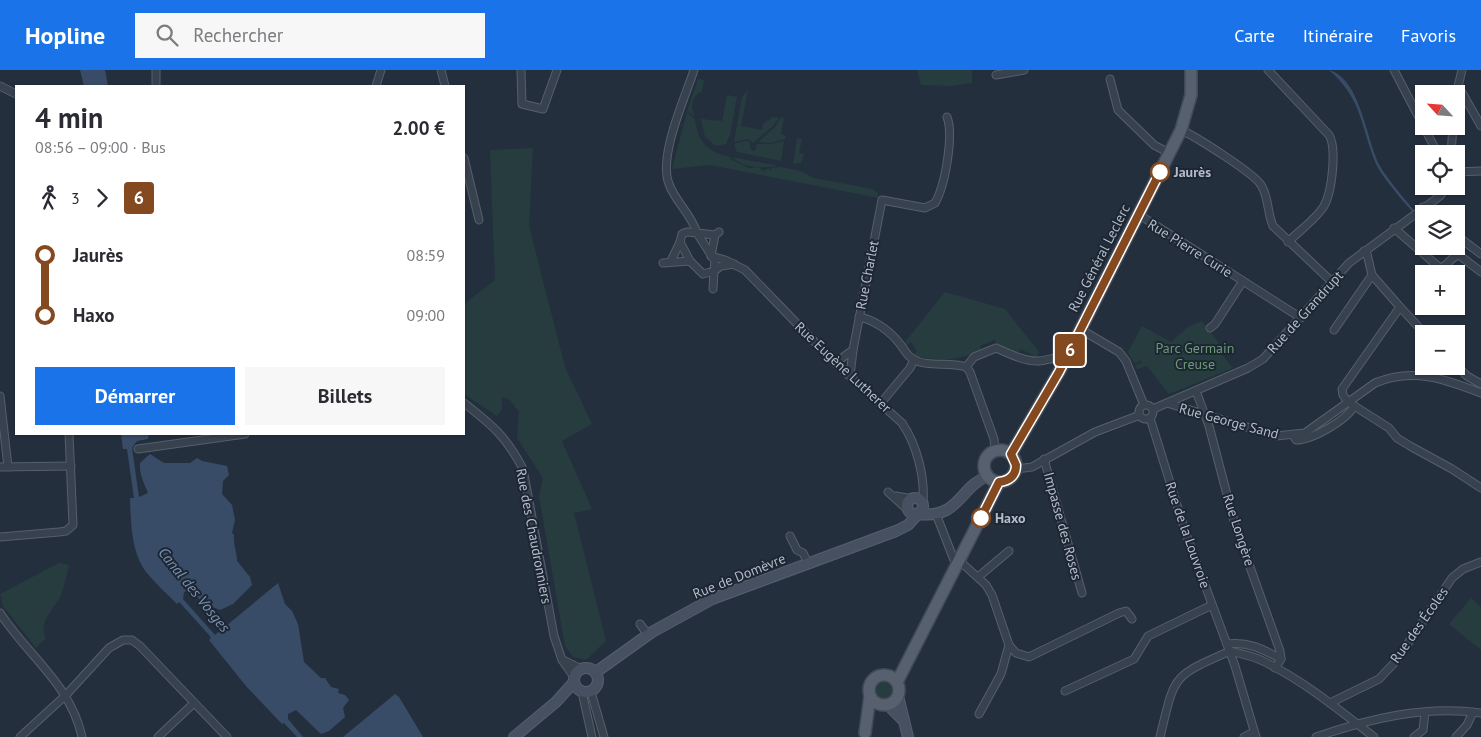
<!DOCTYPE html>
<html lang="fr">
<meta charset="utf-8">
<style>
:root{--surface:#fff;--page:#f7f7f7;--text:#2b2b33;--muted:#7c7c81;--accent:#1a73e8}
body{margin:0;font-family:"PT Sans",sans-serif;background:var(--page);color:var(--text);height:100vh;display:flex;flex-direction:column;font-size:19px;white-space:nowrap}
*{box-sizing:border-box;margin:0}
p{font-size:16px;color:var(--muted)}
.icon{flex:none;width:28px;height:28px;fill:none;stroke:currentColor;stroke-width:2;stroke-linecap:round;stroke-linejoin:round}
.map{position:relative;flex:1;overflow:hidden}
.side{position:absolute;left:15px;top:15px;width:450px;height:350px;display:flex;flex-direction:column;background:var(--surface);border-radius:0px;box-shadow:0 1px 4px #0004}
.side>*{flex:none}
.badge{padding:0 10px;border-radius:4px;font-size:18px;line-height:32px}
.needle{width:32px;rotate:296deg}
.tools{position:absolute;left:1415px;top:15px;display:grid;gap:10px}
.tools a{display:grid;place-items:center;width:50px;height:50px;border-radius:0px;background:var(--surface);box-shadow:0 1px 4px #0004;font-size:25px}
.map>.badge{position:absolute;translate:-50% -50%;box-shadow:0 0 0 2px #fff}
.legs{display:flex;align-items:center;gap:8px;height:55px;padding:0 20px;font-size:16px}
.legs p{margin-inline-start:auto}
.head{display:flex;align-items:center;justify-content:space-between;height:85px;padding:0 20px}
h1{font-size:28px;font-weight:700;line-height:38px}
.cta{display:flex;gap:10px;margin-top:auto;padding:10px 20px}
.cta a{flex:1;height:58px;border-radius:0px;background:var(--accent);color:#fff;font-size:20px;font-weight:700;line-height:58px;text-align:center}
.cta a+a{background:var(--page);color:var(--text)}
ul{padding:0 20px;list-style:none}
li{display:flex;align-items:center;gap:18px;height:60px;font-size:19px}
li i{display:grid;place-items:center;width:8px;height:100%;margin:0 6px;background:currentColor}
li i::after{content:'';width:12px;height:12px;margin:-6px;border:4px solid;border-radius:50%;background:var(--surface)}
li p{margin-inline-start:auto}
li:first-child i{background:linear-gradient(#0000 50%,currentColor 0)}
li:last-child i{background:linear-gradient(currentColor 50%,#0000 0)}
header{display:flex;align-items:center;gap:30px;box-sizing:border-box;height:70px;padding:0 25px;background:var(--accent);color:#fff}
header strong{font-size:24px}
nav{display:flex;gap:28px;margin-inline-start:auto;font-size:18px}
.search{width:350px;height:45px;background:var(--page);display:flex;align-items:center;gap:12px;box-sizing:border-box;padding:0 18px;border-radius:0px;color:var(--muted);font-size:19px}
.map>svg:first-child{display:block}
.green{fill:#263c3f}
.water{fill:#394c67}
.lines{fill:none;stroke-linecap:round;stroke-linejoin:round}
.street-casing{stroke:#565f6c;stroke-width:9}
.secondary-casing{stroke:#565f6c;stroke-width:12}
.primary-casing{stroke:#414a57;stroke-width:14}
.street{stroke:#38414e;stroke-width:7}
.secondary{stroke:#465061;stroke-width:10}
.primary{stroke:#56606e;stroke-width:11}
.line-1-casing{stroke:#fff;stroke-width:11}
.line-1{stroke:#85491f;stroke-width:8}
.stop-1-dot{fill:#fff;stroke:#85491f;stroke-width:2.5}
.labels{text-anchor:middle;stroke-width:4;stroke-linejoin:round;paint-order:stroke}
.stop-label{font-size:14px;font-weight:bold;fill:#b4bcc9;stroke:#1d2633;text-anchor:start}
.street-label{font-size:14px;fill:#b4bcc9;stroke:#1d2633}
.park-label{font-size:14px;fill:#6b9a76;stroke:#1d2633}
.water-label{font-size:15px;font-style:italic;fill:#7c92b1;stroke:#1d2633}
</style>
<header>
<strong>Hopline</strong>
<div class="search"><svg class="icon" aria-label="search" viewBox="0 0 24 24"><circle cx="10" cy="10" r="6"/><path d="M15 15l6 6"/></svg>Rechercher</div>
<nav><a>Carte</a><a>Itinéraire</a><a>Favoris</a></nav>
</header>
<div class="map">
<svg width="1481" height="667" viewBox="0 0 1481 667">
<rect width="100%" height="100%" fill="#242f3e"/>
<!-- green -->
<g class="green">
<polygon points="917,0 972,0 972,13 951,16 921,15"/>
<path d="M698,9L704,10L702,21C691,27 690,36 695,47L687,41Z"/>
<polygon points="748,20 741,56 762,60 763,54 773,47 779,48 773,56 753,73 748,69 734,72 742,27"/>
<polygon points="727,25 737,27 730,65 726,74 716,76 705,67 701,49 722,51"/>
<path d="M687,42L695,49C697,71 708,82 730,87L732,90L749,98L758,97L764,101L769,98L770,101L772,98L781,97L801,101L814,108L872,119L877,122L879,128L710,95L672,99Z"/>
<polygon points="781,47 784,48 781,64 786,66 785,69 771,73 758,72 775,57"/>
<polygon points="797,68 802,69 799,83 804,84 801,93 793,94"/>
<polygon points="744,71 749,71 751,80 755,81 757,74 772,74 784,71 781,91 737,82 734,74"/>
<polygon points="533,78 529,156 565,297 592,354 562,371 592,439 574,443 606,571 586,590 573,587 565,576 539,426 543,408 517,368 519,342 510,330 502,327 502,339 497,346 464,324 464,234 495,210 490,80"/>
<path d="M732,87L779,96C764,98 744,99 732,87Z"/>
<path d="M945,222L1005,239L1039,282L1037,287L1020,279L1018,285L997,275L995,270L980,276L982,281C955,290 941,293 913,285L917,281L911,272L906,276L905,272Z"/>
<polygon points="1202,251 1224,280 1221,283 1233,298 1169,324 1147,296 1137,299 1135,295 1142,293 1141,290 1135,294 1128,282 1142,256 1171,272 1188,257"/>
<path d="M59,493L69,495C67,504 65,513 62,522C57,538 37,550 46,568L36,578L3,536L0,524Z"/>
<polygon points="1471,528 1481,537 1481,580 1449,554"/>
<circle cx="883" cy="620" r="9"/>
</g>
<!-- water -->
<g class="water">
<polygon points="80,0 105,0 108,16 84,16"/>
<path d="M1329,0C1361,9 1366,70 1380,96C1385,106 1415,143 1424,150V153C1413,144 1381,106 1376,94C1360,55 1363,30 1329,0Z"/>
<path d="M121,364H149L148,369L137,371L132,378L139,427L148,423C144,413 139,404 140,393L150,384L164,393H190L197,388L202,391L227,396L229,405L223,411L222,424L232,435L235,450L232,463L234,465C233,475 237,481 237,491L250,507L252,515L233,534L220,540L203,533L191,520L184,522L183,529L215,565L278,513L285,534L292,541L298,554L304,592L321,608H325L331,617L339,619L338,623L345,625L349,630L343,638L345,647L329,661L321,664L296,640L288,644V649L303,667H297L284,653L282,654L246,616L209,570L211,568L209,565L182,535L179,532L177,534C167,524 156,514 147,503C131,483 131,453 130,428H134L127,379H123Z"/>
<polygon points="395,624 399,627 423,667 343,667"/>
</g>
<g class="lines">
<defs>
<g id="street">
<polyline points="156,0 156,16"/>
<polyline points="441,0 445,16"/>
<polyline points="521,0 522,34 543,39 557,0"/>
<path d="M694,0C685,28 658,86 669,114C676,133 690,142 697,163L715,165L719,162"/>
<path d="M1268,0L1329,65C1337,78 1332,122 1324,136C1316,149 1299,161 1288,172"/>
<polyline points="1394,0 1438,84"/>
<polyline points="996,5 1024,0"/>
<polyline points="1110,9 1118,40 1154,75 1169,83"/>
<polyline points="0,16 16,24"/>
<polyline points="376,16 381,0"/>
<polyline points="1457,18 1460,19 1481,56"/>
<polyline points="1456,25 1462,0"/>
<path d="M1181,60C1195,66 1255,104 1261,115C1269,127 1267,143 1273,156L1332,212"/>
<polyline points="1451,84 1453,56"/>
<polyline points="464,88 479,150"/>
<polyline points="1456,102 1481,101"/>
<polyline points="1423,137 1428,144"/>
<polyline points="1138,144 1301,248"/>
<path d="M1394,158L1440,198C1448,196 1450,187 1459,185L1481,202"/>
<polygon points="687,162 697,163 715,191 714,201 703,204 690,191 680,172 682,164"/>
<path d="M715,165L711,186L725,190L745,200L835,293L902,353C917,375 925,407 923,433"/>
<polyline points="1456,165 1481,184"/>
<polyline points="1364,181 1367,184 1372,205 1400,237 1342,319 1343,325 1348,332 1389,358 1397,368 1410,376 1452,399 1481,418"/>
<polyline points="671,191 680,172"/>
<polyline points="663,193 690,191"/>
<polyline points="713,219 714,201 721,196 734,194"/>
<polyline points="1400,237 1425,264"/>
<path d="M859,247C875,250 890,261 900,274C904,279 907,286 913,289C928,298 949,291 966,297L974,287L996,278C1008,283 1025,292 1039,291C1048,290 1056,287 1067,286"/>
<polyline points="1210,258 1215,254 1243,211"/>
<polyline points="1080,259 1119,282 1126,291 1144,335"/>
<polyline points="1334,260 1372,205"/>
<path d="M853,280L882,130L925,138L935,133C945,116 954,65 947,47"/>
<polyline points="835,293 853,280 850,306"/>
<polyline points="1456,295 1467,306 1481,314"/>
<polyline points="966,297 970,302 994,369 995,381"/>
<polyline points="1196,321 1209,356 1235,455 1280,581 1281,589 1275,598"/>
<polyline points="0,326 8,397"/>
<path d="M464,333C492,355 506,366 523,399L554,566L562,590L574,607"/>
<polyline points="881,333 910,298 914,290"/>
<path d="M1167,333L1276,366L1305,363L1375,313C1412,297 1445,309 1481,323"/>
<circle cx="1146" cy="342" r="7"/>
<polyline points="1153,339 1248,298 1263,289 1349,193 1440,126 1447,116"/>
<polyline points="1150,348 1186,464 1235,596 1256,667"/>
<path d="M1293,365L1296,370C1312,370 1347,350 1354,336"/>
<polyline points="138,379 245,364"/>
<polyline points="1044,389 1082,523"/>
<polyline points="0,397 71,396"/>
<polyline points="1016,399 1032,397 1095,362 1140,345"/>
<polyline points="888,422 908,440"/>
<polyline points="896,426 912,429"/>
<polyline points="936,444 956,495"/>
<polyline points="790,466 797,480 803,483 808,493"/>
<polyline points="0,467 59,462 66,461 73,455 69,364"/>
<polyline points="961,488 963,494 986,515 992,525 1009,575 1001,604 979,644"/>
<polyline points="978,507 1009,481"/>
<path d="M0,543C28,586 71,615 82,667"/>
<polyline points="640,554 648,565"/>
<path d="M1227,574C1247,571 1263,579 1281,589"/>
<polyline points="1009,575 1016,583 1029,587 1119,543 1126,541 1132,549"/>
<path d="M1230,581C1241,584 1253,586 1263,591C1304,611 1339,640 1374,667"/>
<polyline points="563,590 581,599"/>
<polyline points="1065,621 1134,589 1148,566 1212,535"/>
<polyline points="582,622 592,667"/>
<polyline points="591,622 604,667"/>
<polyline points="1330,633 1379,609 1396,591 1452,508 1463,499 1481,492"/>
<polyline points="20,667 66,625 109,578 123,570 132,570 140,576 227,667"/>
<polyline points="158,667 194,633"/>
<path d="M1160,667C1175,605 1171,607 1230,581"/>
<polyline points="1244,667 1254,662"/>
<path d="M1316,667C1368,649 1425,635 1481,643"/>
<polyline points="1414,667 1423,660 1425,642"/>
<polyline points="1456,667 1467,655 1473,642"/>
</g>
<g id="secondary">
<circle cx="915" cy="436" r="8"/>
<circle cx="586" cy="610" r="12"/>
<path d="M596,602L652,562L712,529L896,461L908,455L918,444C960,449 959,417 988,406"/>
<polyline points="898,626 908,667"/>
<polyline points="888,635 903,650"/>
<polyline points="514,667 556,632 574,612"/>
</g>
<g id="primary">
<circle cx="1000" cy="396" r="16"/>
<polyline points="1011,384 1059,302 1181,60 1191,25 1191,0"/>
<circle cx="884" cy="620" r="15"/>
<polyline points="897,612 999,412"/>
<polyline points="865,663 870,626"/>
</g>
</defs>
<!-- street casing -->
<use href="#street" class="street-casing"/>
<!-- secondary casing -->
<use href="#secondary" class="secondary-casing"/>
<!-- primary casing -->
<use href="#primary" class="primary-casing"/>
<!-- street -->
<use href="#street" class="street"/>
<!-- secondary -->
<use href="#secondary" class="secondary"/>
<!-- primary -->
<use href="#primary" class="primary"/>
</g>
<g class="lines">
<defs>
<path id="line-1" d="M981,448L999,412C1009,411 1016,406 1016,395L1011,384L1059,302L1160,102"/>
</defs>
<!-- line-1 casing -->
<use href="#line-1" class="line-1-casing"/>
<!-- line-1 -->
<use href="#line-1" class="line-1"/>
</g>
<!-- markers -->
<g class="stop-1-dot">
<circle cx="1160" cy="102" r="9"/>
<circle cx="981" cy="448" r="9"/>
</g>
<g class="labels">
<!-- stop labels -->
<g class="stop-label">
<text x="1174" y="107">Jaurès</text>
<text x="995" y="453">Haxo</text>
</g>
<!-- street labels -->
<g class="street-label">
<text transform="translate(1190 178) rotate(32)" y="5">Rue Pierre Curie</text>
<text transform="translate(1099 188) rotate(-63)" y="5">Rue Général Leclerc</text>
<text transform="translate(867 205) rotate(-79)" y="5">Rue Charlet</text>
<text transform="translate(1305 242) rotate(-48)" y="5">Rue de Grandrupt</text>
<text transform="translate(843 297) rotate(43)" y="5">Rue Eugène Lutherer</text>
<text transform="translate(1229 351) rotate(15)" y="5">Rue George Sand</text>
<text transform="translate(1063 456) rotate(75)" y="5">Impasse des Roses</text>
<text transform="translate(1239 460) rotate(72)" y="5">Rue Longère</text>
<text transform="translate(1188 465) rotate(71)" y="5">Rue de la Louvroie</text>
<text transform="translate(534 466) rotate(79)" y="5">Rue des Chaudronniers</text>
<text transform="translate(739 506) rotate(-22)" y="5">Rue de Domèvre</text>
<text transform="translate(1419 555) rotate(-55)" y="5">Rue des Écoles</text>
</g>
<!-- park labels -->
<g class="park-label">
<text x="1195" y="283">Parc Germain<tspan x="1195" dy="16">Creuse</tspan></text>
</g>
<!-- water labels -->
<g class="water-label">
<text transform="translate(194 520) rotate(51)" y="5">Canal des Vosges</text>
</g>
</g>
</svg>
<div class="tools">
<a><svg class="needle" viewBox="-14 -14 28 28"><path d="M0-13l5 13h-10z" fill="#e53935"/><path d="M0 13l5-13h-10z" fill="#7c7c81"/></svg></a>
<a><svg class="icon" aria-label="locate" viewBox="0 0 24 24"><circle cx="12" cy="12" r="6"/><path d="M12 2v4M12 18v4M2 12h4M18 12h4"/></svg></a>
<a><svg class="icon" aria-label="layers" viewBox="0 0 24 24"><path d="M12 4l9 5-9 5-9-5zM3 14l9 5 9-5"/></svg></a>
<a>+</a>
<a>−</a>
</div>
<b class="badge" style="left:1070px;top:280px;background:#85491f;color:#fff">6</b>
<section class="side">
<div class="head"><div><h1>4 min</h1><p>08:56 – 09:00 · Bus</p></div><b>2.00 €</b></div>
<div class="legs"><svg class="icon" aria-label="walk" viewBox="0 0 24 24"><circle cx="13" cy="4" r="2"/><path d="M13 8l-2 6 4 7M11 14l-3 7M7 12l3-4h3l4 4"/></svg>3<svg class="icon" aria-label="forward" viewBox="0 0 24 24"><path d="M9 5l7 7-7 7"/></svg><b class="badge" style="background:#85491f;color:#fff">6</b></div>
<ul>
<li><i style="color:#85491f"></i><b>Jaurès</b><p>08:59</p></li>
<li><i style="color:#85491f"></i><b>Haxo</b><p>09:00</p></li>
</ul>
<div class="cta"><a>Démarrer</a><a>Billets</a></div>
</section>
</div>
